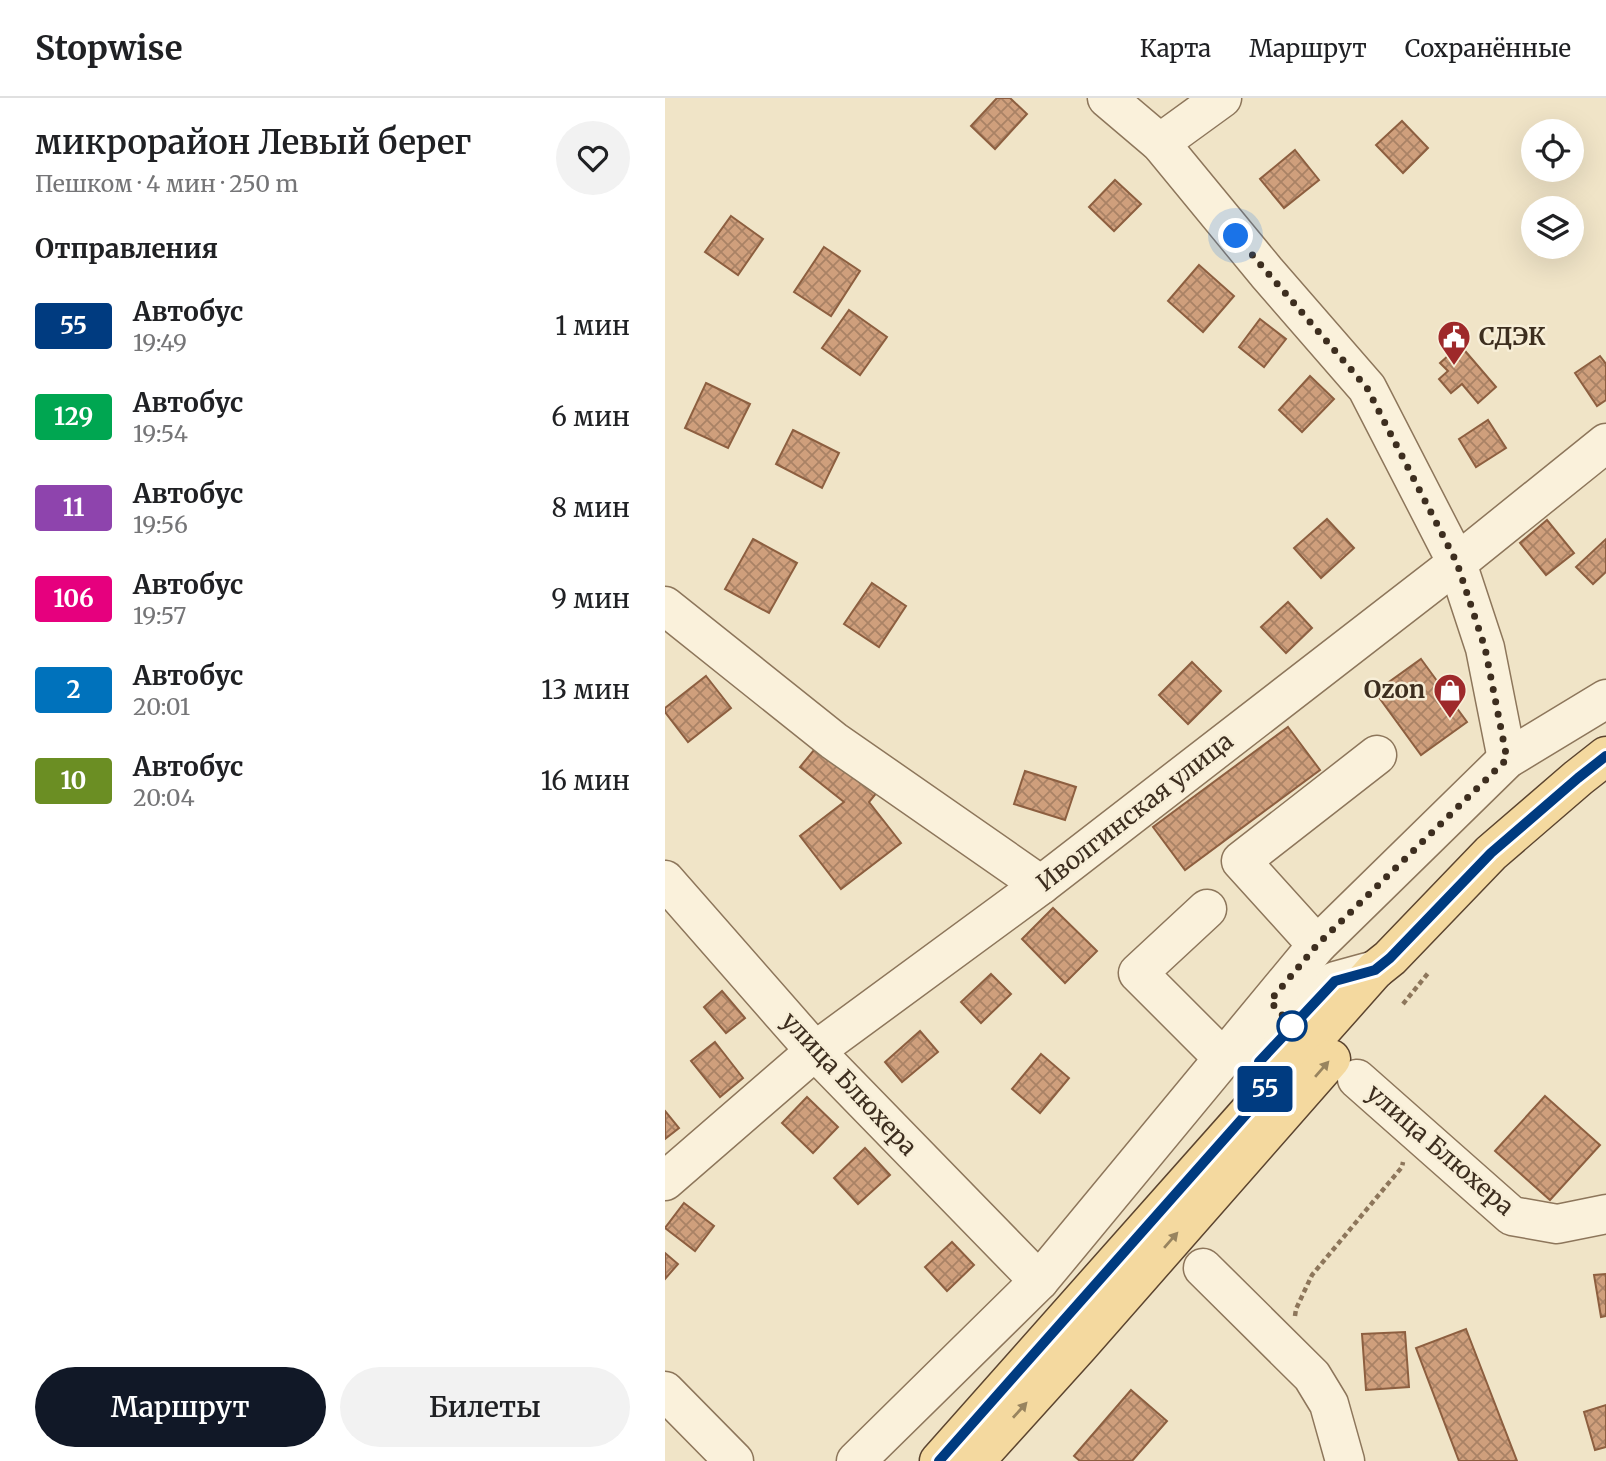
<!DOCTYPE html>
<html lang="ru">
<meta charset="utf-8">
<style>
:root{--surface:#fff;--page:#f2f2f2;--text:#202124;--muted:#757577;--line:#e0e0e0;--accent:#111827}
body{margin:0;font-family:Merriweather,serif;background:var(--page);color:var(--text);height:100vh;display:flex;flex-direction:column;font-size:26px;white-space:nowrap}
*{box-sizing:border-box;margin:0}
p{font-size:23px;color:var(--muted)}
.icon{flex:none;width:38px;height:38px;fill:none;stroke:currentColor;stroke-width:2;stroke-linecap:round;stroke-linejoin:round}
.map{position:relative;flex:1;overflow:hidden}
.details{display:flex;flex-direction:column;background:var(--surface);width:665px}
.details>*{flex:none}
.badge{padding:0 14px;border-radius:5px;font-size:24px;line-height:46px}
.buttons{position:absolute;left:856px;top:21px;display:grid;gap:14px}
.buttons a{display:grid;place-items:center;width:63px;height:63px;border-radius:50%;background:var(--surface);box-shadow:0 7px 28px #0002;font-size:35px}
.you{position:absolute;width:35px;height:35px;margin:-18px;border:5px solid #fff;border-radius:50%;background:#1a73e8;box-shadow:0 0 0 10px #1a73e833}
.map>.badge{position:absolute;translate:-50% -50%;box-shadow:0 0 0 4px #fff}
h2{padding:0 35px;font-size:26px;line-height:63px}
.round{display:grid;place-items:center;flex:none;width:74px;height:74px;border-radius:37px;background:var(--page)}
.headline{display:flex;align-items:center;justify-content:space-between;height:119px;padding:0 35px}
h1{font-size:33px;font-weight:600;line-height:52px}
.primary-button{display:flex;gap:14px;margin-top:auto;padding:14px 35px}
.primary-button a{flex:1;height:80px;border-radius:42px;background:var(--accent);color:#fff;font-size:28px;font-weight:600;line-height:80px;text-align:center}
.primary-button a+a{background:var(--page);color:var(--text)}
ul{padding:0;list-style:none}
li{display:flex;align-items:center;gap:21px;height:91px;padding:0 35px}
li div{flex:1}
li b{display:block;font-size:26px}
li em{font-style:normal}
li .badge{min-width:77px;font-weight:700;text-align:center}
header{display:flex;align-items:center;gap:42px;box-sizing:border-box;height:98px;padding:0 35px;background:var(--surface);border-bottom:2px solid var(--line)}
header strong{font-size:33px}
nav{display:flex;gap:38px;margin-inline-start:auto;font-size:24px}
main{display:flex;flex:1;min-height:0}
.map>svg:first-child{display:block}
.building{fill:url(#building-cross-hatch);stroke:#8d5f40;stroke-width:2}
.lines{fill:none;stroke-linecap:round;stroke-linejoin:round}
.minor-casing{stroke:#8d765b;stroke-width:41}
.major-casing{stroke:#5b442f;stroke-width:41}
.path{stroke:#8d765b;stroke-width:4.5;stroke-dasharray:5 3.5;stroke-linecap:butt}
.minor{stroke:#faf1db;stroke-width:38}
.major{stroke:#f4d99f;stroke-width:38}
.oneway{fill:#98845f}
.line-casing{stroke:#fff;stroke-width:16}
.line{stroke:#003b80;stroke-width:10}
.walk{stroke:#3d2e1f;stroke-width:7;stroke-dasharray:0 12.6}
.stop-dot{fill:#fff;stroke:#003b80;stroke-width:3.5}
.labels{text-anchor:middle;stroke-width:5;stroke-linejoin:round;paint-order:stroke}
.poi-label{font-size:24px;font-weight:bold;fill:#3d2e1f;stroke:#f7eed7;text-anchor:start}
.street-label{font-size:24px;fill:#3d2e1f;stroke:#f7eed7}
</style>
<header>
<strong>Stopwise</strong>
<nav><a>Карта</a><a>Маршрут</a><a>Сохранённые</a></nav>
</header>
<main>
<section class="details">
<div class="headline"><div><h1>микрорайон Левый берег</h1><p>Пешком · 4 мин · 250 m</p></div><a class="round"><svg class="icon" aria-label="heart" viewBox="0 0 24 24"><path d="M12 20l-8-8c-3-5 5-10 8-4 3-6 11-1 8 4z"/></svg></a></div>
<h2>Отправления</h2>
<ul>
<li><span class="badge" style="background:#003b80;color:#fff">55</span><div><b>Автобус</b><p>19:49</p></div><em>1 мин</em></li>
<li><span class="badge" style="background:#00a651;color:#fff">129</span><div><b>Автобус</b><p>19:54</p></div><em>6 мин</em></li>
<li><span class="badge" style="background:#8e44ad;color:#fff">11</span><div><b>Автобус</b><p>19:56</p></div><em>8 мин</em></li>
<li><span class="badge" style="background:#e6007e;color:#fff">106</span><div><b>Автобус</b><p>19:57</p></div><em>9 мин</em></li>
<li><span class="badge" style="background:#0072bc;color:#fff">2</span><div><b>Автобус</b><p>20:01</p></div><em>13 мин</em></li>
<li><span class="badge" style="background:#6b8e23;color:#fff">10</span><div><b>Автобус</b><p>20:04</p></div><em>16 мин</em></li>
</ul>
<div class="primary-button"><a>Маршрут</a><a>Билеты</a></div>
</section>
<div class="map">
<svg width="941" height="1363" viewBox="0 0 941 1363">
<defs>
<pattern id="building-cross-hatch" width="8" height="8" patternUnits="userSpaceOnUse" patternTransform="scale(1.75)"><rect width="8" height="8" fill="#cf9f7c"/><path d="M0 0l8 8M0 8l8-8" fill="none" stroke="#a98265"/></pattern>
</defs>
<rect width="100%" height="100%" fill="#f0e4c7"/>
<!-- building -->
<g class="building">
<polygon points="332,0 345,0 362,16 330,51 306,28"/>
<polygon points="737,23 763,50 738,75 711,47"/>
<polygon points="630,52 654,82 619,110 595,81"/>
<polygon points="450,82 476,106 449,133 424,109"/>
<polygon points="66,118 98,141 73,177 40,154"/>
<polygon points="159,149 195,173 166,218 129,194"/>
<polygon points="534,167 569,198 538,234 503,203"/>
<polygon points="184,212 222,239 195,277 157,250"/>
<polygon points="595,221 621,241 599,269 574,249"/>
<polygon points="795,247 831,289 813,305 797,286 786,295 774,281 783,273 775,265"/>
<polygon points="935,258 941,266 941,302 932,308 910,275"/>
<polygon points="645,278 669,301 637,334 614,312"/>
<polygon points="41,285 85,306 63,350 20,330"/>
<polygon points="823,322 841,350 811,369 794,341"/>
<polygon points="128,332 174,355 157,390 111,366"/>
<polygon points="662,421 689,450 656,480 629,450"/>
<polygon points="882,422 909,455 881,477 855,445"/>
<polygon points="88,441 132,465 104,515 60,491"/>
<polygon points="941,441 941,474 928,486 911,469"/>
<polygon points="207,485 241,508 214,549 179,526"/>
<polygon points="623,504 647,530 621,555 596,529"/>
<polygon points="756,561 802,624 756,657 710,594"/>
<polygon points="527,564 556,593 523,626 494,597"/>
<polygon points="41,578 66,610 23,644 0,614 0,610"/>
<polygon points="623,629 655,672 520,772 488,729"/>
<polygon points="159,640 218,687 204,704 236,745 176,791 135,738 179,704 135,669"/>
<polygon points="360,673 411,689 400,722 349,706"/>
<polygon points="388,810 432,853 400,885 357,841"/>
<polygon points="326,876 346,896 316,925 296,904"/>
<polygon points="57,893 80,920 61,935 39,909"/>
<polygon points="255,933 273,954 237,984 220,964"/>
<polygon points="50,944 78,980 55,999 26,963"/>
<polygon points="376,956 404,980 375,1015 347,991"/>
<polygon points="880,998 935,1047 885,1102 830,1053"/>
<polygon points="142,999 173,1029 148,1055 117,1025"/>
<polygon points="0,1013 14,1030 0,1041"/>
<polygon points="200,1050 225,1077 193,1106 169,1080"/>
<polygon points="19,1105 49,1128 30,1153 0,1130"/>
<polygon points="287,1144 309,1167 282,1193 260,1169"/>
<polygon points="0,1155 13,1166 0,1181"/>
<polygon points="941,1176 941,1218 936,1219 929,1177"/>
<polygon points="801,1231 852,1363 794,1363 751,1250"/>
<polygon points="740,1234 744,1289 701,1292 697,1236"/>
<polygon points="466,1292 502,1323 467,1363 415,1363 409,1358"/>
<polygon points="941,1307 941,1349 930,1352 919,1314"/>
</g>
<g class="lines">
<defs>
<g id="minor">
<polyline points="442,0 495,45 602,175 702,290 792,465 820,550 842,661"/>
<polyline points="495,45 557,0"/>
<polyline points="0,508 169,643 376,787"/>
<polyline points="0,782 150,953 374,1183"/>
<polyline points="542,811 473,875 558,960"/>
<polyline points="652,847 576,763 712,657"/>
<polyline points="692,981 847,1118 892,1126 941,1116"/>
<polyline points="600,995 594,964 670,883 710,872"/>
<polyline points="0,1083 150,953 376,787 792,465 941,345"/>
<polyline points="538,1170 647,1278 664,1306 680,1363"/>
<polyline points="0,1293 69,1363"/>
<polyline points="191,1363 374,1183 652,847 842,661 941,601"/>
</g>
<g id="major">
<polyline points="274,1363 710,872 725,860 826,755 913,680 941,658"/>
<polyline points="310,1363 414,1248 666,961"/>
</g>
</defs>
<!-- minor casing -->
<use href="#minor" class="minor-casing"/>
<!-- major casing -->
<use href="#major" class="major-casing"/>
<!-- path -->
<g class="path">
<polyline points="738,906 764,874"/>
<polyline points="630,1218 631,1211 647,1177 737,1069 738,1064"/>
</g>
<!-- minor -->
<use href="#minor" class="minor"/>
<!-- major -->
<use href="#major" class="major"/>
</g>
<!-- one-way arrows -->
<defs><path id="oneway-solid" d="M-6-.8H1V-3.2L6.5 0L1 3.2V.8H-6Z" transform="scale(1.75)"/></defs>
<g class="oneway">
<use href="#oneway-solid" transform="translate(657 971) rotate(-49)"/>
<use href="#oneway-solid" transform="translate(506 1142) rotate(-49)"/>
<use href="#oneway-solid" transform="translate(355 1312) rotate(-48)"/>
</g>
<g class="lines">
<defs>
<polyline id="line" points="274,1363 600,995 594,964 670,883 710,872 725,860 826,755 913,680 941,658"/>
</defs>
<!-- line casing -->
<use href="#line" class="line-casing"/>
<!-- line -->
<use href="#line" class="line"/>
<!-- walk -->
<polyline class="walk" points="571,138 702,290 792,465 820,550 842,661 652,847 605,903 627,928"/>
</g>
<!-- icons -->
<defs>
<symbol id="civic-pin" viewBox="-11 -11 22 30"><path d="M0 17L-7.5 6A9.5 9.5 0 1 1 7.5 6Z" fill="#9e292a" stroke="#f7eed7"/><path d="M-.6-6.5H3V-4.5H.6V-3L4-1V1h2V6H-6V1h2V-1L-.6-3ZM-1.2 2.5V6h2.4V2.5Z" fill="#fff"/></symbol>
<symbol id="shop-pin" viewBox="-11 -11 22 30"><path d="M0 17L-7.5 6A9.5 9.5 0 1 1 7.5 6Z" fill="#9e292a" stroke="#f7eed7"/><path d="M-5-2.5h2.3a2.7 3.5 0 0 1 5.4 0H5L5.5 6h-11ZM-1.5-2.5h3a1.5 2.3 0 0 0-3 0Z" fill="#fff"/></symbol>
</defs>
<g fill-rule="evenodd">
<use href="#civic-pin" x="770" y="220" width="38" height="52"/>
<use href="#shop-pin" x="766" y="573" width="38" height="52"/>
</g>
<!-- markers -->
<circle class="stop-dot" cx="627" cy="928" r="14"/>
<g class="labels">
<!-- poi labels -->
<g class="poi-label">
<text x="814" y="247">СДЭК</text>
<text x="760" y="600" text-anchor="end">Ozon</text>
</g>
<!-- street labels -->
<g class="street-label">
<text transform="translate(470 714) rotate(-38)" y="8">Иволгинская улица</text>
<text transform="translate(184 986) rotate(47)" y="8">улица Блюхера</text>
<text transform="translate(775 1052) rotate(41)" y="8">улица Блюхера</text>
</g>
</g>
</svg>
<div class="buttons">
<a><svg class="icon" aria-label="locate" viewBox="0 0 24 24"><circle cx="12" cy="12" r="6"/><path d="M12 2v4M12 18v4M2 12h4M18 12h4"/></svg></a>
<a><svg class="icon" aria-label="layers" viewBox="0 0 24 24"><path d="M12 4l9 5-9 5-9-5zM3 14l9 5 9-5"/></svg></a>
</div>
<div class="you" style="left:571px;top:138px"></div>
<b class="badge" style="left:600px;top:991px;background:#003b80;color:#fff">55</b>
</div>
</main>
